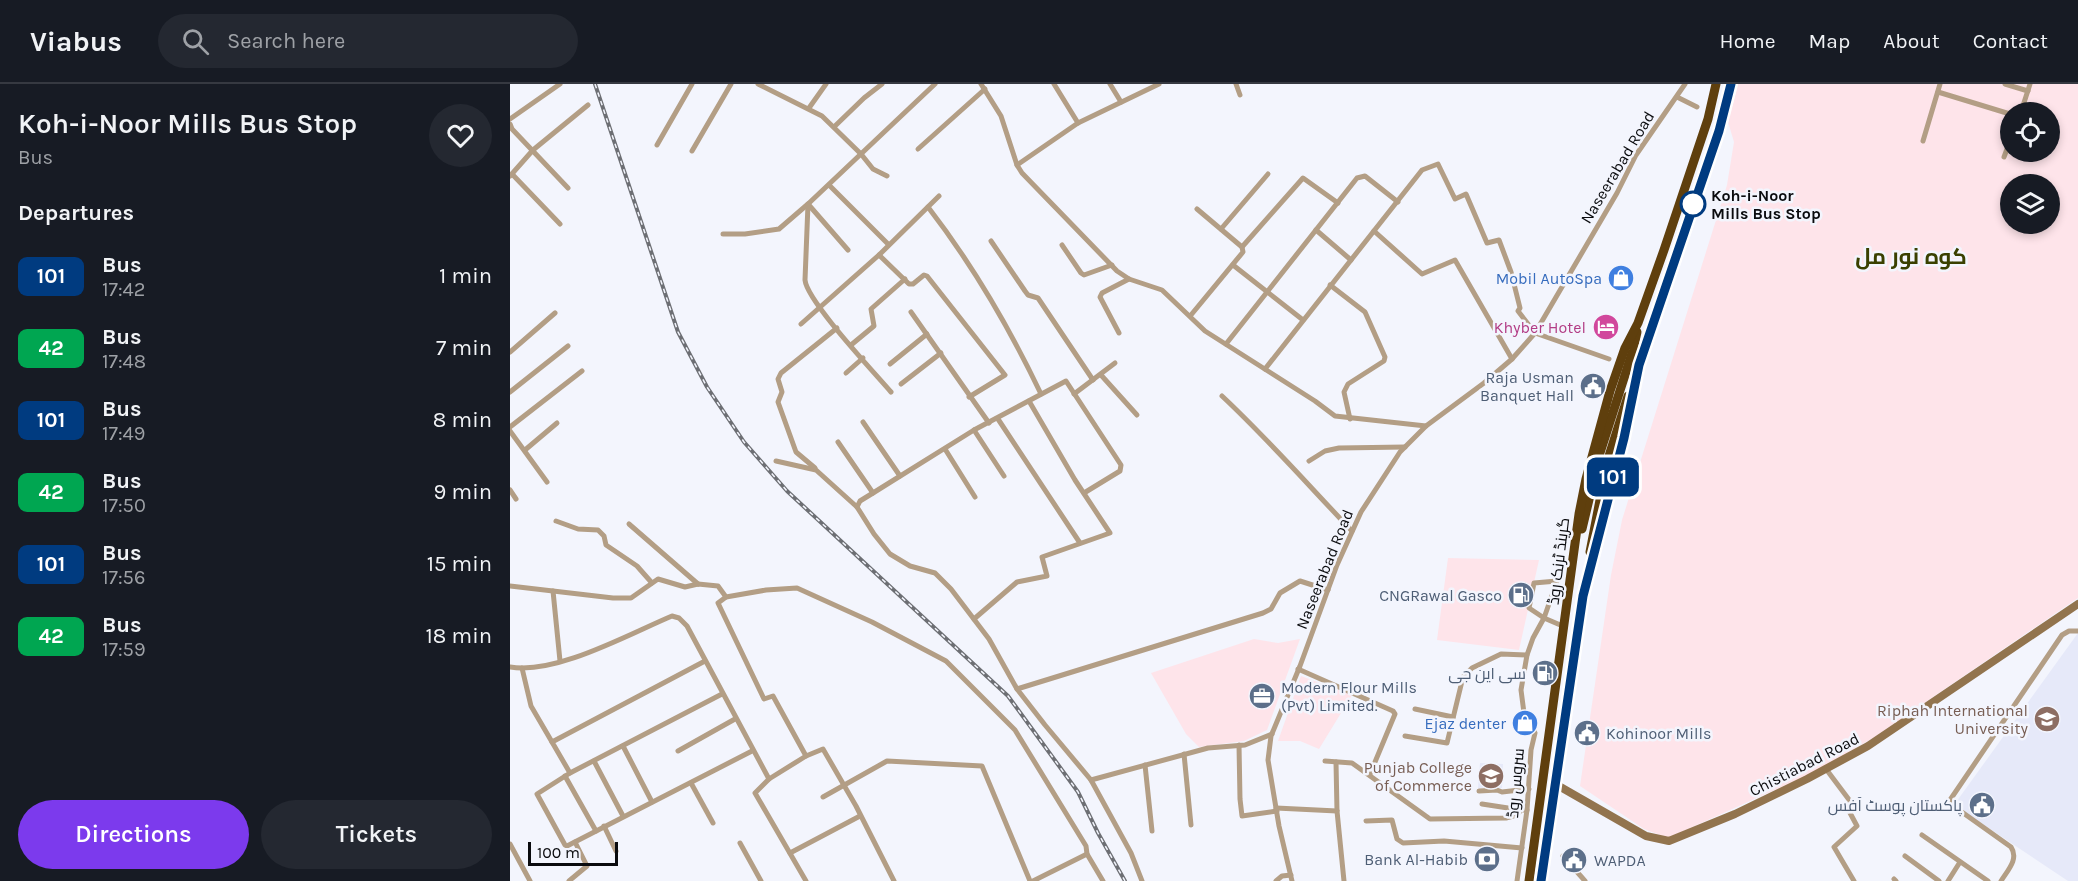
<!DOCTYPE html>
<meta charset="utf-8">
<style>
:root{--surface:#171b24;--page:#242831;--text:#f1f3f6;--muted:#9ea1a6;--line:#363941;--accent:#7c3aed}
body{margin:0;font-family:Karla,Cairo,sans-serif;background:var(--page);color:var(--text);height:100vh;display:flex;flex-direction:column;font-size:22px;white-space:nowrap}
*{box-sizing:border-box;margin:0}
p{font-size:20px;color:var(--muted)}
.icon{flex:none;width:33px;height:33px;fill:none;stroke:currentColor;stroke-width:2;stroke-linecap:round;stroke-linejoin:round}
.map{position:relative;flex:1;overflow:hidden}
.details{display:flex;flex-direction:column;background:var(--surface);width:510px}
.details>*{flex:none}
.badge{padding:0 12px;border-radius:9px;font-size:21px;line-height:39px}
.tools{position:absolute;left:1490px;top:18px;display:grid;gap:12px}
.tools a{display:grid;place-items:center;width:60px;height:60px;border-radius:50%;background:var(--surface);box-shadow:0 3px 9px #0003;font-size:30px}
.scale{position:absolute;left:18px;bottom:15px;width:90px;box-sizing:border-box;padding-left:6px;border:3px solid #0a0b0e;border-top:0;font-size:16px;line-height:21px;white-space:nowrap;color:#0a0b0e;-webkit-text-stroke:4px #f3f5fd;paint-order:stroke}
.map>.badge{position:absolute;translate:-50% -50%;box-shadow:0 0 0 3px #fff}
h2{padding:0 18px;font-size:22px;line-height:54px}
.round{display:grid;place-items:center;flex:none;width:63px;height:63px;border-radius:32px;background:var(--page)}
.overview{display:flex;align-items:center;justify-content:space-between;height:102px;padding:0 18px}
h1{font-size:28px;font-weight:600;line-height:45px}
.button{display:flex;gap:12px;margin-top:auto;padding:12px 18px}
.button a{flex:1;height:69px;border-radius:36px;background:var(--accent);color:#fff;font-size:24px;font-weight:600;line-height:69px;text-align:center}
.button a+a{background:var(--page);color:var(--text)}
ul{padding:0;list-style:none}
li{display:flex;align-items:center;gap:18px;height:72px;padding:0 18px}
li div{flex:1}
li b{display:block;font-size:22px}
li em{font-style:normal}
li .badge{min-width:66px;font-weight:700;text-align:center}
header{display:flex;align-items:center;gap:36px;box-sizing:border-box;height:84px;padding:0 30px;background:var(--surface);border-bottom:2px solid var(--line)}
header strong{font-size:28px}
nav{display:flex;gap:33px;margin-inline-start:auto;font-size:21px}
.search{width:420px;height:54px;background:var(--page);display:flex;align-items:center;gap:15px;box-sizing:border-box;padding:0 21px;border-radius:33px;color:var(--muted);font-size:22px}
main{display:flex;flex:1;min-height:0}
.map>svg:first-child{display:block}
.built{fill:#e6e9f9}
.industrial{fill:#fee4ea;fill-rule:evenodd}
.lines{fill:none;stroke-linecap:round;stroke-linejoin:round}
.street{stroke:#b39e85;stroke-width:5}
.secondary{stroke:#92744e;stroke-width:8}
.highway{stroke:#5f3f0d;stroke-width:9}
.rail-casing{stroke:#6d6f74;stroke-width:4}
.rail{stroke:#f3f5fd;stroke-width:1.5;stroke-dasharray:4.5;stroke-linecap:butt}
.line-casing{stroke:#fff;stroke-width:14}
.line{stroke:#003b80;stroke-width:9}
.stop-dot{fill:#fff;stroke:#003b80;stroke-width:3}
.labels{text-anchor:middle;stroke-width:5;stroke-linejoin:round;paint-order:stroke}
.street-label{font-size:16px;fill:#0a0b0e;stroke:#f3f5fd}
.stop-label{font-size:16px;font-weight:bold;fill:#0a0b0e;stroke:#f3f5fd;text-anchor:start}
.shop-label{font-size:16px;fill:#366cbe;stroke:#f3f5fd;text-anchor:end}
.hotel-label{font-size:16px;fill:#b23c85;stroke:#f3f5fd;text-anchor:end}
.service-label{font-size:16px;fill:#4e5e75;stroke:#f3f5fd;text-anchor:end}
.education-label{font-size:16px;fill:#785e54;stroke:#f3f5fd;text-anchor:end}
.district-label{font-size:22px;font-weight:bold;fill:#3a4000;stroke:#f3f5fd}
</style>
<header>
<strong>Viabus</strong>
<div class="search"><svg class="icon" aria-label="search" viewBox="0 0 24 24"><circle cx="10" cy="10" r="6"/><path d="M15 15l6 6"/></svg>Search here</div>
<nav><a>Home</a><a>Map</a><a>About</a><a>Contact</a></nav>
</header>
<main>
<section class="details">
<div class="overview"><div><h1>Koh-i-Noor Mills Bus Stop</h1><p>Bus</p></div><a class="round"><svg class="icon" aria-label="heart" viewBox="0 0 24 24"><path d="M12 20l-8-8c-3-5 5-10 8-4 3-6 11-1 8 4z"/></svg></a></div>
<h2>Departures</h2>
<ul>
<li><span class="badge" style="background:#003b80;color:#fff">101</span><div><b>Bus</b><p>17:42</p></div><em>1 min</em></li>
<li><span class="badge" style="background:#00a651;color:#fff">42</span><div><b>Bus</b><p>17:48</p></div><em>7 min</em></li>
<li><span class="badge" style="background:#003b80;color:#fff">101</span><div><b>Bus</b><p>17:49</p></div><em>8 min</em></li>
<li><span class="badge" style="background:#00a651;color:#fff">42</span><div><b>Bus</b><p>17:50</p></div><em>9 min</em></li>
<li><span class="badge" style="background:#003b80;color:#fff">101</span><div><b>Bus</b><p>17:56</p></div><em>15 min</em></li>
<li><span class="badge" style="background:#00a651;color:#fff">42</span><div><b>Bus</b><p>17:59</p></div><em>18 min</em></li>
</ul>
<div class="button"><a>Directions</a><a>Tickets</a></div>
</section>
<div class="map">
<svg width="1568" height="797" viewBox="0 0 1568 797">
<rect width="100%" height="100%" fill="#f3f5fd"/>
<!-- built -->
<g class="built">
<polygon points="1568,549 1568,797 1558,797 1444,721"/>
<polygon points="970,679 993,680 992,704 968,704"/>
</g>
<!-- industrial -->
<g class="industrial">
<path d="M1228,0H1568V514L1363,654L1300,690L1158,754L1134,745L1070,702L1101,491L1112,436L1217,101L1224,58L1218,38ZM1500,28H1539V68H1500ZM1500,100H1539V140H1500Z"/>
<polygon points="938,474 1029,476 1009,566 927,556"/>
<polygon points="744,555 768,559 790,555 757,646 734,657 689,663 676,650 641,589"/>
<polygon points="791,592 842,611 809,665 790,657 768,657"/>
</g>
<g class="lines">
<!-- street -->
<g class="street">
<polyline points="248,0 312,32 351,70 363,85 377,92"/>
<polyline points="471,0 491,32 507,81 512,89 607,187 619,195 652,206 695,247 805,317 825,332 916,342"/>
<polyline points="544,0 568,39"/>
<polyline points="600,0 611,18"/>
<polyline points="726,0 730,11"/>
<polyline points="1495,0 1518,7"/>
<polyline points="1428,8 1500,30"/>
<polyline points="1167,13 1187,23"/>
<polyline points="299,24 316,0"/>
<polyline points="1511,28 1520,0"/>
<polyline points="0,35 50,0"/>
<polyline points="0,40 2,45 58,104"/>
<polyline points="325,42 354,14 372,0"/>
<polyline points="1413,57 1430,0"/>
<polyline points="147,61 182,0"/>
<polyline points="408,65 475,5"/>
<polyline points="182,67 221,0"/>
<polyline points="1494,73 1500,57"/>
<polyline points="507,81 568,39 649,0"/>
<polyline points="2,90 50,140"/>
<polyline points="0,92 23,66 78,21"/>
<polyline points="319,101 378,160"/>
<path d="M418,123C462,180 500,245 531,310"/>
<polyline points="711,145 758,90"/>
<polyline points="806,146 841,176"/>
<polyline points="864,147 912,190 945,176 1002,275"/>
<polyline points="213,150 235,150 269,145 298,120 338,166"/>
<polyline points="481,157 515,207 518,211 528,214 583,296"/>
<polyline points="552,161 571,189 574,191 602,181"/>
<polyline points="732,163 793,94 828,119"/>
<polyline points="369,171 399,200 403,200 414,191 417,192 495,291 459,313"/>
<polyline points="723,181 793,236"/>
<polyline points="820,201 855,228 875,273 874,277 838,300 834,308 840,335"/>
<polyline points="401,228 479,339"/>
<polyline points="681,231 733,168 732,163 687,125"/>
<polyline points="291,240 369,171 429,112"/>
<polyline points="609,249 590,213 592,209 619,195"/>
<polyline points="716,260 847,94 855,92 888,118"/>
<polyline points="341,261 364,242 361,225 395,195"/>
<polyline points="0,268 45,229"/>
<polyline points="380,280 417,250"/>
<polyline points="755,285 912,86 928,80 945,115 956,110 977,159 989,156 1001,188 1010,224 1008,227 1025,249 1099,275"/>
<polyline points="336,289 353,274"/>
<polyline points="591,291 627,331"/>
<polyline points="391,300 431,269"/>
<polyline points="0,308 58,262"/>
<path d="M381,308C363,287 297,217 295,196L298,120L425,0"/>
<polyline points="564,310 605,279"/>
<path d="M712,312C758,355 799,402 842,447"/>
<polyline points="488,335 570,459"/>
<polyline points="353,338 390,392"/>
<polyline points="0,343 72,287"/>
<polyline points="464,346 494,392"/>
<polyline points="0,347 37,398"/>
<polyline points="328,358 363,409"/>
<polyline points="435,365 465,413"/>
<polyline points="15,366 47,339"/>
<polyline points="266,377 306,386 347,423 364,450 380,470 400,482 425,489 441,505 479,555 507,605 535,641 581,696 621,769 632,797"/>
<polyline points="799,377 815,367 829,364 895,363"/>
<polyline points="305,384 286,368 268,318 272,308 268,295 271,289 327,244"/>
<polyline points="0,406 6,415"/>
<polyline points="347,423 350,417 363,409 464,346 556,297 611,381 610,387 574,409"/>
<polyline points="46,437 68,445 88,446 94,452 96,461 127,482 142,499"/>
<polyline points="119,440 188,500"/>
<polyline points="0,502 103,514 121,514 148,495 175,503 188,500 208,502 216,513 256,506 287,504 362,538 436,577 505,646 576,762 577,770 593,797"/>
<polyline points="43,507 50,577"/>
<polyline points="216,513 208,519 254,615 263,612 296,672"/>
<polyline points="464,535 507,498 537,492 532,473 600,449 565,396 519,317"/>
<polyline points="195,577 42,658 60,689 212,610"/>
<path d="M0,583C46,591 119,550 162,532L169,534L177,542L259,695L296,672L313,665L346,722L384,797"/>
<polyline points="12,584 21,622 42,658"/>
<polyline points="788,585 883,627 885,630 860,690"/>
<polyline points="507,605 753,529 761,525 770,509 790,497 818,506"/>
<polyline points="905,625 943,633"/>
<polyline points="895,652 937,659 953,593 962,584 991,570 1017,571"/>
<polyline points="729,661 730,715 732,732 767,727"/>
<polyline points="113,662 142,718"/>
<polyline points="168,667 225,635"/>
<polyline points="674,670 681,741"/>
<polyline points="84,677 113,732"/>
<polyline points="815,677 842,679 920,735 996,734 1007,731 1011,726 1017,726"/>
<polyline points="826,678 827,727 834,797"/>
<polyline points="635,681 642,747"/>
<polyline points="1316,685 1340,717 1339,727 1347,742 1324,763 1344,797"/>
<polyline points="60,689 27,710 55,761 57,762 242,667"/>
<polyline points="55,692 86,747"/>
<polyline points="259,695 245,709 296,797"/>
<polyline points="581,696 698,664 735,661 762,650"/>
<polyline points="181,699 203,739"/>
<polyline points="969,707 987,706 992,708 1019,705"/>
<polyline points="313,713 377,677 472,682 520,797"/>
<polyline points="972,720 1011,726"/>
<polyline points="766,724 827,727"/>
<polyline points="856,737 882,736 887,755 893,759 934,757 1012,764"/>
<polyline points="94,742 106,767"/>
<polyline points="1412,751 1478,797"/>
<polyline points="230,759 251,797"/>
<polyline points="0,760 20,797"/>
<polyline points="280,769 350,732"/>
<polyline points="1053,772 1075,797"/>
<polyline points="1395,772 1429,797"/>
<polyline points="1384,795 1386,797"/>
<polyline points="59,797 77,782 65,758"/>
<polyline points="523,797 577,770"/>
<polyline points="766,797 772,792 781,791"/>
<polyline points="782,797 769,742 758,676 761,652 790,582 827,481 851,428 890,368 916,342 974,299 1002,275 1025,249 1107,109 1126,71 1175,0"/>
<polyline points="1007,797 1017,726 1021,666 1025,649 1014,629 1011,606 1017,571 1023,554 1034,534 1047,497 1024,499 1019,524 1034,534 1055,543"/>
<polyline points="1438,797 1450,778"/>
<path d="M1491,797C1498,786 1509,775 1501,763L1442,721L1440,716L1552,551L1559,547H1568"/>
</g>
<!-- secondary -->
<polyline class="secondary" points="1047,701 1136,752 1159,757 1225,730 1297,695 1358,662 1568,520"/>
<!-- highway -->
<g class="highway">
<polyline points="1118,312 1098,375 1093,377 1089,372 1123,266 1127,248"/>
<polyline points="1072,445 1087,382 1091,381 1096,385 1080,468"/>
<polyline points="1019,797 1069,430 1076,395 1100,307 1115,264 1128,239 1154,166 1198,35 1206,0"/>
<polyline points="1031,797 1073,512 1114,354 1129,281 1209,47 1221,0"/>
</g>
<defs>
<polyline id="rail" points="85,0 168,248 197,303 234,358 277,407 498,612 568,708 588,749 615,797"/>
</defs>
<!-- rail casing -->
<use href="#rail" class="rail-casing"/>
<!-- rail -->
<use href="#rail" class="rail"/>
</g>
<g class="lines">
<defs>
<polyline id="line" points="1031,797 1073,512 1114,354 1129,281 1209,47 1221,0"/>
</defs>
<!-- line casing -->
<use href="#line" class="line-casing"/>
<!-- line -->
<use href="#line" class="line"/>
</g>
<!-- icons -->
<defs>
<symbol id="shop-disc" viewBox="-11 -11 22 22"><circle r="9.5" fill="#3f7fe0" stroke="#f3f5fd"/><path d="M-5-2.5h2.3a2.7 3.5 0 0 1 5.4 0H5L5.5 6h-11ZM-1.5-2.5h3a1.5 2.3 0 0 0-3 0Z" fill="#fff"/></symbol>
<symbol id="hotel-disc" viewBox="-11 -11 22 22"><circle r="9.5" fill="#d1479c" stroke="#f3f5fd"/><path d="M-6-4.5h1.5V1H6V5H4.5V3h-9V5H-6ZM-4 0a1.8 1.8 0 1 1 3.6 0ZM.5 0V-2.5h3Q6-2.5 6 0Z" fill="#fff"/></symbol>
<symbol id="civic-disc" viewBox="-11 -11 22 22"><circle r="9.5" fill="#5c6f8a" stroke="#f3f5fd"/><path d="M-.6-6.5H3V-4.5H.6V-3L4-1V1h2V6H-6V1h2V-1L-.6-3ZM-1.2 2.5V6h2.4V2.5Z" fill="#fff"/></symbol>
<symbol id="fuel-disc" viewBox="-11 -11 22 22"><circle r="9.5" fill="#5c6f8a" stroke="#f3f5fd"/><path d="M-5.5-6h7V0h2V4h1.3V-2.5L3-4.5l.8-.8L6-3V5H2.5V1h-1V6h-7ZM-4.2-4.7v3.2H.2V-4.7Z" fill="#fff"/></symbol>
<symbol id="office-disc" viewBox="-11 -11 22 22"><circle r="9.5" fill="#5c6f8a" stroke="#f3f5fd"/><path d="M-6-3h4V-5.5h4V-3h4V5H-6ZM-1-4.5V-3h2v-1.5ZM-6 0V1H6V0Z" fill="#fff"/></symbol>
<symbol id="university-disc" viewBox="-11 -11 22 22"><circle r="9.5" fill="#8d6e63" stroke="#f3f5fd"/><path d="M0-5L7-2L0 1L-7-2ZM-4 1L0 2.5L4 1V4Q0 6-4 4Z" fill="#fff"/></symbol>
<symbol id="bank-disc" viewBox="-11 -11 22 22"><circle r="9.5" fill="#5c6f8a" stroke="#f3f5fd"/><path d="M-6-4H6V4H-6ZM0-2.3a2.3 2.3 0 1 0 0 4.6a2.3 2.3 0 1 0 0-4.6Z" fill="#fff"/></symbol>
</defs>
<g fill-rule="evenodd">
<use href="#shop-disc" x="1096" y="179" width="30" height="30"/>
<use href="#hotel-disc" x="1081" y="228" width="30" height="30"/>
<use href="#civic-disc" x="1068" y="287" width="30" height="30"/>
<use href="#fuel-disc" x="996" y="496" width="30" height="30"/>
<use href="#fuel-disc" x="1020" y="574" width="30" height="30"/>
<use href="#office-disc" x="737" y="597" width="30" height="30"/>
<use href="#university-disc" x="1522" y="620" width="30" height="30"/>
<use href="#shop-disc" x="1000" y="624" width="30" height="30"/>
<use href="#civic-disc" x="1062" y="634" width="30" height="30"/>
<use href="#university-disc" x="966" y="677" width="30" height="30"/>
<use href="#civic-disc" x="1457" y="706" width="30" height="30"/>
<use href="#bank-disc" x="962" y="760" width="30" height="30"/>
<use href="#civic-disc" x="1049" y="761" width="30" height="30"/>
</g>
<!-- markers -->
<circle class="stop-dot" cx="1183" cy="120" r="12"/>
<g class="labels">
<!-- street labels -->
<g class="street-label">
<text transform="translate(1107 83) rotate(-59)" y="6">Naseerabad Road</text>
<text transform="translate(1048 477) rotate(-83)" y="6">گرینڈ ٹرنک روڈ</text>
<text transform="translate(814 485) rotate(-68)" y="6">Naseerabad Road</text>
<text transform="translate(1294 680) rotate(-27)" y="6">Chistiabad Road</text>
<text transform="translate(1005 699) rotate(-85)" y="6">سروس روڈ</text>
</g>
<!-- stop labels -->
<g class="stop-label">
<text x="1201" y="117">Koh-i-Noor<tspan x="1201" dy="18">Mills Bus Stop</tspan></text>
</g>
<!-- shop labels -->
<g class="shop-label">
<text x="1092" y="200">Mobil AutoSpa</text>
<text x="996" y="645">Ejaz denter</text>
</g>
<!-- hotel labels -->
<g class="hotel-label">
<text x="1076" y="249">Khyber Hotel</text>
</g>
<!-- service labels -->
<g class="service-label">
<text x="1064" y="299">Raja Usman<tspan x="1064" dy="18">Banquet Hall</tspan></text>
<text x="992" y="517">CNGRawal Gasco</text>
<text x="1016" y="595">سی این جی</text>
<text x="771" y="609" text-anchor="start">Modern Flour Mills<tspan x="771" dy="18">(Pvt) Limited.</tspan></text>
<text x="1096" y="655" text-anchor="start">Kohinoor Mills</text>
<text x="1452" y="727">پاکستان پوسٹ آفس</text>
<text x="958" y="781">Bank Al-Habib</text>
<text x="1084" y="782" text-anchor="start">WAPDA</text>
</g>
<!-- education labels -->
<g class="education-label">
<text x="1518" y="632">Riphah International<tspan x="1518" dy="18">University</tspan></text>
<text x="962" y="689">Punjab College<tspan x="962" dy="18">of Commerce</tspan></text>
</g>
<!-- district labels -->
<g class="district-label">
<text x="1401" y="180">کوہ نور مل</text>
</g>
</g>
</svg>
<div class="tools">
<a><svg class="icon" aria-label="locate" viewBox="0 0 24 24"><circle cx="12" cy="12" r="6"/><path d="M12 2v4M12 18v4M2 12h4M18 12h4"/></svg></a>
<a><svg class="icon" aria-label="layers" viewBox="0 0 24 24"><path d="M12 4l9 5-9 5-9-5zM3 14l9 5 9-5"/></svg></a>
</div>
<div class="scale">100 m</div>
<b class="badge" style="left:1103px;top:393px;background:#003b80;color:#fff">101</b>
</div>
</main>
